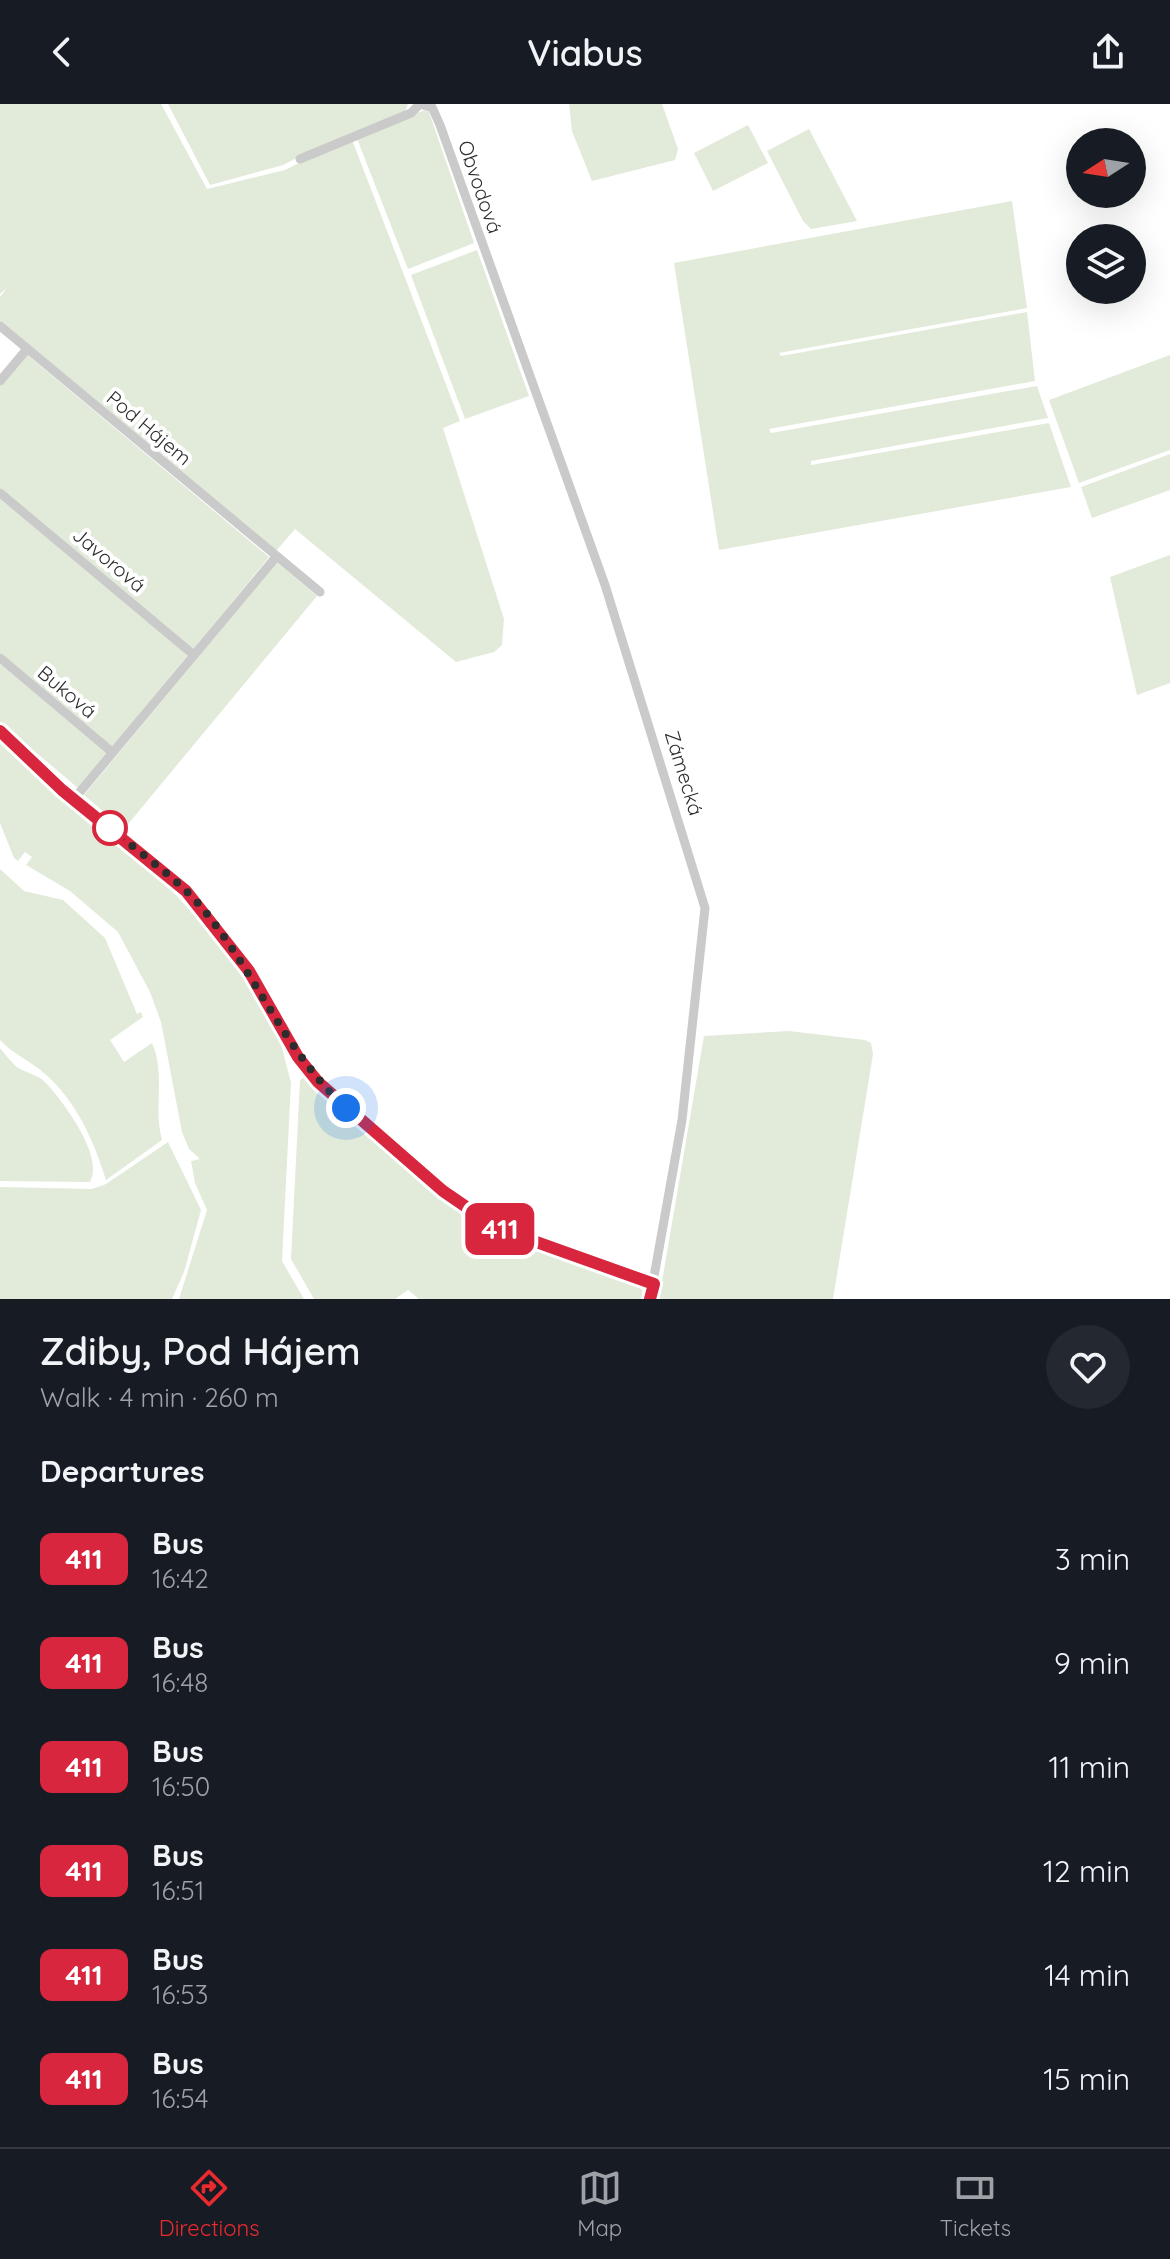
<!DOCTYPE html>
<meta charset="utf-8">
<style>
:root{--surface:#171b24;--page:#242831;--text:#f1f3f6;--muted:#9ea1a6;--line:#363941;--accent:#e92a2f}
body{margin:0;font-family:Quicksand,sans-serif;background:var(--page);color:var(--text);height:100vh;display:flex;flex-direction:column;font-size:30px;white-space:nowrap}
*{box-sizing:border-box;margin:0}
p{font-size:26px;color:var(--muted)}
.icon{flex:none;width:44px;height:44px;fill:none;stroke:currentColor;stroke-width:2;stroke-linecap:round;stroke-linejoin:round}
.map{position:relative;height:1195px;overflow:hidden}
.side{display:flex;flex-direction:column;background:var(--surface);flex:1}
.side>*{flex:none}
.badge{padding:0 16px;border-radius:12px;font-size:28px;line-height:52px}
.needle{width:52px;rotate:258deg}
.fabs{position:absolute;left:1066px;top:24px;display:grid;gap:16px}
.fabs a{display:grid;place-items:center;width:80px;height:80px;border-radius:50%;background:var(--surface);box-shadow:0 8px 32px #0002;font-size:40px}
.you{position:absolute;width:40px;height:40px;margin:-20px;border:6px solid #fff;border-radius:50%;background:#1a73e8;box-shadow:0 0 0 12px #1a73e833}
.map>.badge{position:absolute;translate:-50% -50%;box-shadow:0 0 0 4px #fff}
h2{padding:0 40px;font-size:30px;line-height:72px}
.round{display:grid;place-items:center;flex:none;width:84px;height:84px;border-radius:42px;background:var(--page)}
.headline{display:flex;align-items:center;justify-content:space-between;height:136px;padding:0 40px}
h1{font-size:38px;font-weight:600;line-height:60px}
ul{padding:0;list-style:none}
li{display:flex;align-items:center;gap:24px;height:104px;padding:0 40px}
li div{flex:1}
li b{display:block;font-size:30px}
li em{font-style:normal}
li .badge{min-width:88px;font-weight:700;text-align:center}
header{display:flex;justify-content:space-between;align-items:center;height:104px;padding:0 40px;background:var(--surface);font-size:36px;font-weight:600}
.dock{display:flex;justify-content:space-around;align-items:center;height:112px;border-top:2px solid var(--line);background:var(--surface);font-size:22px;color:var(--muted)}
.dock a{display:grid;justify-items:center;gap:4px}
.dock .active{color:var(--accent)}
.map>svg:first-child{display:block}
.green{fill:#e2ebda}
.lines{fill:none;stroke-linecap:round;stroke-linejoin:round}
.street{stroke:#cacaca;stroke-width:9}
.line-casing{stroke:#fff;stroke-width:18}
.line{stroke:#d7263d;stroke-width:12}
.walk{stroke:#2d2d2d;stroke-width:8;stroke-dasharray:0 14.4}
.stop-dot{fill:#fff;stroke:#d7263d;stroke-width:4}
.labels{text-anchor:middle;stroke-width:8;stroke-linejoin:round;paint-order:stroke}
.street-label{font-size:20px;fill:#2d2d2d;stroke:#fff}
</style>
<header><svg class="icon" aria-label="back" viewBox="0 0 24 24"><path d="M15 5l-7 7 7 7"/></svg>Viabus<svg class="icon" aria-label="share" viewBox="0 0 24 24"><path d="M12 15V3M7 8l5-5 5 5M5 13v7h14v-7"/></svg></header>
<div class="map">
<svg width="1170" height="1195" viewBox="0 0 1170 1195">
<rect width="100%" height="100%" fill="#fff"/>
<!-- green -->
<g class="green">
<polygon points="0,0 161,0 207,85 285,66 351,33 460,317 443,324 504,515 502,541 494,548 456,558 295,425 276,447 0,217 0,193 7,184 0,190"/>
<polygon points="168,0 408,0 405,8 316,44 283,61 210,81"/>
<polygon points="569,0 662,0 678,45 675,56 592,77 572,27"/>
<polygon points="428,5 474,139 408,165 356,32"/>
<polygon points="748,21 768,59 713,87 694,49"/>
<polygon points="809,25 857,117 811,125 803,117 767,47"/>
<polygon points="1012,97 1027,204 779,249 781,252 1027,208 1035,277 769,325 771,329 1037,282 1048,314 811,357 811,361 1049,319 1071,383 719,446 674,159"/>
<polygon points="477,146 529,292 465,315 411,171"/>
<polygon points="25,249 269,453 194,545 0,384 0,280"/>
<polygon points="1170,251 1170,346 1079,379 1049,296"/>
<polygon points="1170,350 1170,386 1092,414 1081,383"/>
<polygon points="0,395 188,551 112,643 0,549"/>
<polygon points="1170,451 1170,579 1137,591 1110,473"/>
<polygon points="277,458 317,492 124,725 84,691"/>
<polygon points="0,560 107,649 78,684 0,618"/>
<polygon points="0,638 60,694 130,744 128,747 177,792 243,867 265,903 281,940 291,979 282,1157 304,1195 179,1195 207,1106 195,1079 191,1057 200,1055 189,1045 182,1028 161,918 150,888 118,828 70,787 26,761 32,753 25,748 18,757 14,754 0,719"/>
<path d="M0,765L24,787L63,796L105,834L137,910L141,908L143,913L110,936L124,958L152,939C166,970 153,1005 162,1036L106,1076C94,1037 76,996 44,969C29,956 14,951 0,936Z"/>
<polygon points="789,927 865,936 871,939 873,950 833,1195 659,1195 704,932"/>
<path d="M0,944C5,950 11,958 17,963C26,969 38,971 45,978C63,997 105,1053 90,1078L0,1077Z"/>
<polygon points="305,973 417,1066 451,1102 479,1122 506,1135 641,1182 644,1195 419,1195 408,1186 395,1195 314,1195 291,1155 300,976"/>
<polygon points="168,1038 201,1106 184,1168 172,1195 0,1195 0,1083 92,1085 106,1080"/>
</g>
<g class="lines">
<!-- street -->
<g class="street">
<polyline points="419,0 432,3 440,21 605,481 705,804 682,1016 650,1195"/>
<polyline points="300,55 411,9 420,0"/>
<polyline points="0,222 320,488"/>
<polyline points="0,277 27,245"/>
<polyline points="0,389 194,551"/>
<polyline points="0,554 112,648"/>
<polyline points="0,627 62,686 186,787 249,867 298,953 318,978 443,1087 497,1124 654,1180"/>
<polyline points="74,695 276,453"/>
</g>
</g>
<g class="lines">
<defs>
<polyline id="line" points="0,627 62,686 186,787 249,867 298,953 318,978 443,1087 497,1124 654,1180 650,1195"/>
</defs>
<!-- line casing -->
<use href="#line" class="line-casing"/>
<!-- line -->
<use href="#line" class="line"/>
<!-- walk -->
<path class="walk" d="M110,724C141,750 177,774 203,805C256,869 284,947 346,1004"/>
</g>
<!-- markers -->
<circle class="stop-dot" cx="110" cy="724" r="16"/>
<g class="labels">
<!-- street labels -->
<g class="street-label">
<text transform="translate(480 83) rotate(71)" y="7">Obvodová</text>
<text transform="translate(149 324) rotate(40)" y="7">Pod Hájem</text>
<text transform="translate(109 456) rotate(40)" y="7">Javorová</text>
<text transform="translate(67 588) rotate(40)" y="7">Buková</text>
<text transform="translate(684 669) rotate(73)" y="7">Zámecká</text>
</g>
</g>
</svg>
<div class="fabs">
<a><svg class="needle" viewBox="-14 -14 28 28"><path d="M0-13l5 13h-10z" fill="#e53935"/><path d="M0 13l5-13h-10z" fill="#9ea1a6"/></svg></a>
<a><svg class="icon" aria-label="layers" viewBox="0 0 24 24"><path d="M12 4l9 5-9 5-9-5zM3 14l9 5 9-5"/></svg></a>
</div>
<div class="you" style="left:346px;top:1004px"></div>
<b class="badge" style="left:500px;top:1125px;background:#d7263d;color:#fff">411</b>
</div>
<section class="side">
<div class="headline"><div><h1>Zdiby, Pod Hájem</h1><p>Walk · 4 min · 260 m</p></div><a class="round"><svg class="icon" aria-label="heart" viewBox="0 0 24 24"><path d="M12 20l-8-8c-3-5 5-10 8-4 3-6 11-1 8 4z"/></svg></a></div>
<h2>Departures</h2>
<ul>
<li><span class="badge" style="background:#d7263d;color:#fff">411</span><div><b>Bus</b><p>16:42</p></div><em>3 min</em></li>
<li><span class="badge" style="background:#d7263d;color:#fff">411</span><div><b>Bus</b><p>16:48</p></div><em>9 min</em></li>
<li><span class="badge" style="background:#d7263d;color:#fff">411</span><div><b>Bus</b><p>16:50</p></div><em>11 min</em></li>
<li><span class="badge" style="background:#d7263d;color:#fff">411</span><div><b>Bus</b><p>16:51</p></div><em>12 min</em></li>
<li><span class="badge" style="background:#d7263d;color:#fff">411</span><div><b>Bus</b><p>16:53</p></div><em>14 min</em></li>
<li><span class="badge" style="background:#d7263d;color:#fff">411</span><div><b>Bus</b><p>16:54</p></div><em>15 min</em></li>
</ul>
</section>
<nav class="dock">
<a class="active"><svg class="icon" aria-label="directions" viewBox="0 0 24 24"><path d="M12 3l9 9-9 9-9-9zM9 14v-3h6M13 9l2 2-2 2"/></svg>Directions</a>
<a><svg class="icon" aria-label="map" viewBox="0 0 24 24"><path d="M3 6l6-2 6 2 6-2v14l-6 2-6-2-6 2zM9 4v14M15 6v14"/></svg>Map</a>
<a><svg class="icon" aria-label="tickets" viewBox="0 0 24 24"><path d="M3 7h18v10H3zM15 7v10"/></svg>Tickets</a>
</nav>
